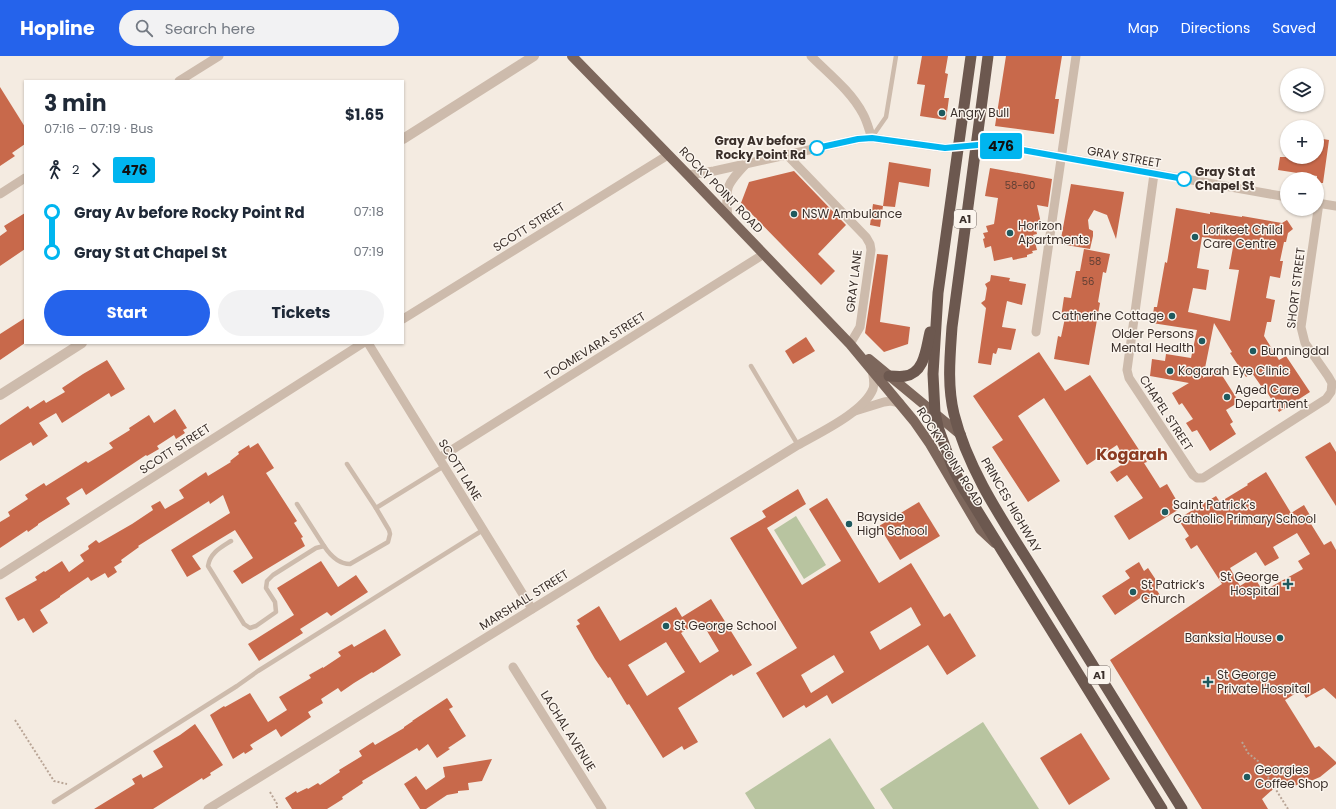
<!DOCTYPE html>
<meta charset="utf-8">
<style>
:root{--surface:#fff;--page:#f2f2f3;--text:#1f2937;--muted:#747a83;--accent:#2563eb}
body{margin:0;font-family:Poppins,sans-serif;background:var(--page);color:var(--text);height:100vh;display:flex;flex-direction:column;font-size:15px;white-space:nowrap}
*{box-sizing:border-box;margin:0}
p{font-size:13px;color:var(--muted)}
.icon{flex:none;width:22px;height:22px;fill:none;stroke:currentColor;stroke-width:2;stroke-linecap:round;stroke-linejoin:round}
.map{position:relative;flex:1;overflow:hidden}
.panel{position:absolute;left:24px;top:24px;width:380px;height:264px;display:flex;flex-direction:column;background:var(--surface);border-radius:0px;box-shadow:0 1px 3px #0004}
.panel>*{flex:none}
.badge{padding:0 8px;border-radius:3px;font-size:14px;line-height:26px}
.buttons{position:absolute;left:1280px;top:12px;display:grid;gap:8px}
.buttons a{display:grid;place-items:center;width:44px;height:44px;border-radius:50%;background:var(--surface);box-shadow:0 1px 3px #0004;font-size:20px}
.map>.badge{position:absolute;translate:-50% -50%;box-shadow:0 0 0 2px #fff}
.legs{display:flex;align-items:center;gap:6px;height:44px;padding:0 20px;font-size:13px}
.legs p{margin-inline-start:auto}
.headline{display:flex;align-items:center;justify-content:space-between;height:68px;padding:0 20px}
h1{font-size:22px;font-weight:700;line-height:30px}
.cta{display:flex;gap:8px;margin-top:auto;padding:8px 20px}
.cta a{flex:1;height:46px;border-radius:24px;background:var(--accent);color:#fff;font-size:16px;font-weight:700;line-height:46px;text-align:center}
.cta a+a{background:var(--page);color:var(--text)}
ul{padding:0 20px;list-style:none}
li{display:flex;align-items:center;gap:14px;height:40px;font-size:15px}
li i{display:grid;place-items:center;width:6px;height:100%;margin:0 5px;background:currentColor}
li i::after{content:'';width:10px;height:10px;margin:-5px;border:3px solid;border-radius:50%;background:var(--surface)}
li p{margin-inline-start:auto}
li:first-child i{background:linear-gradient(#0000 50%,currentColor 0)}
li:last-child i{background:linear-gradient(currentColor 50%,#0000 0)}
header{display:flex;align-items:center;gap:24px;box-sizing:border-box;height:56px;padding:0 20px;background:var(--accent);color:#fff}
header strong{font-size:19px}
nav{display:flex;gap:22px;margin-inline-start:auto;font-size:14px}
.search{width:280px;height:36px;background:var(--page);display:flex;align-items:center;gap:10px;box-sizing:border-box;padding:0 14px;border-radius:22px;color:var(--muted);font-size:15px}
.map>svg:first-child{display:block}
.green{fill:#b8c4a0}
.building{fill:#c8694b;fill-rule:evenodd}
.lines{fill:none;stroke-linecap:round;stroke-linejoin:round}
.path{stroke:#b9a596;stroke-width:2;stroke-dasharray:2 2;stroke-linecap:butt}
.service{stroke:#cdbbac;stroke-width:4.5}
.minor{stroke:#cdbbac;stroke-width:9}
.tertiary{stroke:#cdbbac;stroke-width:10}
.primary{stroke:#7d675c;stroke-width:10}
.trunk{stroke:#6c584f;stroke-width:11}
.line-1-casing{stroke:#fff;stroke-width:9}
.line-1{stroke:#00b5ef;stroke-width:6}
.poi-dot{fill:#1f5a5e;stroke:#fbf5ee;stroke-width:1.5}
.stop-1-dot{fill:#fff;stroke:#00b5ef;stroke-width:2}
.labels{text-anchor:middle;stroke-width:3;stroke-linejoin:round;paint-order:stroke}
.number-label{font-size:10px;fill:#5e3e33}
.shield{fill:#fbf5ee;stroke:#756b66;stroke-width:1}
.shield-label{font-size:11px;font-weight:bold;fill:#3b302b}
.poi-label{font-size:12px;fill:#3b302b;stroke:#fbf5ee;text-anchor:start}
.stop-label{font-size:12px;font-weight:bold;fill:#3b302b;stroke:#fbf5ee;text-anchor:end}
.street-label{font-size:12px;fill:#3b302b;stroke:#fbf5ee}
.district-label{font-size:16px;font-weight:bold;fill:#8c3b22;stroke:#fbf5ee}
</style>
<header>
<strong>Hopline</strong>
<div class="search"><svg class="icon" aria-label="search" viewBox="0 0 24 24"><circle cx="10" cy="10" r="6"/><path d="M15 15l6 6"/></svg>Search here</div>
<nav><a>Map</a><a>Directions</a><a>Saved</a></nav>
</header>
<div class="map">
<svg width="1336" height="753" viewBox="0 0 1336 753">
<rect width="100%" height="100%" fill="#f4ebe1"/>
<!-- green -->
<g class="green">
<polygon points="796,460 826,509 804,523 774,474"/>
<polygon points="983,666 1039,753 893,753 880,733"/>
<polygon points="830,682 875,753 755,753 745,737"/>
</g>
<!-- building -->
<g class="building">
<polygon points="922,0 948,0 945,17 948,18 944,42 949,42 946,64 920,60 925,29 917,28"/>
<polygon points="1006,0 1062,0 1055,43 1059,43 1054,78 995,70"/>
<polygon points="0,31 25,71 25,88 12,97 15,100 0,110"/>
<polygon points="1317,82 1329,84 1323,127 1317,127 1317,120 1278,114 1280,101 1317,101"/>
<polygon points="889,106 931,113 929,131 899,126 895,151 883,150"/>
<polygon points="990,112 1052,123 1048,151 1037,149 1042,172 1036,174 1037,178 1033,179 1037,194 1032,195 1033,197 1027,199 1027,201 1013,204 1012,201 994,205 991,190 985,192 983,183 985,182 983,177 988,176 986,170 994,168 998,142 985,140"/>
<polygon points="794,115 846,169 818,198 835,215 821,229 741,147 749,126"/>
<polygon points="1071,128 1124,136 1116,183 1107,159 1094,154 1088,164 1089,173 1093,175 1093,180 1090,193 1060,188"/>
<polygon points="873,148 883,150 880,171 870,169"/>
<path d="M1176,152L1210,158V156L1242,161V160L1282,167L1287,164L1293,173L1288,177L1286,186H1284L1280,205H1283L1280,222L1270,220L1266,242L1275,244L1271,266H1267L1264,280L1279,304L1286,300L1310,336L1279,356L1267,336L1266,337L1252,317L1246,321L1230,297L1232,296L1214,267L1203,322L1218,313L1239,346L1226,354L1233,366L1230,368L1236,378L1210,395L1197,374L1192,376L1186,367L1193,363L1182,347L1179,349L1172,337L1189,327L1150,320L1152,303L1165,305L1166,298L1191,302L1197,274L1152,267L1154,251H1157L1165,206L1167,207ZM1202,181L1234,186L1229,213L1239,214L1230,265L1188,256L1193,232L1206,234L1209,214L1197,212Z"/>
<polygon points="25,157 25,193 0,210 0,180 7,175 4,170"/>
<polygon points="1084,193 1110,198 1106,217 1103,216 1098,246 1100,247 1089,309 1054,303 1058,280 1061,281 1065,262 1061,261 1064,241 1071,242 1076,215 1080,215"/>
<polygon points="877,198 888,199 880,266 910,271 908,288 884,296 865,277"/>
<polygon points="991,219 1010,222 1009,225 1026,228 1022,249 1007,245 1002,271 1016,273 1011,294 998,292 996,298 993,297 991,309 978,307 986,252 981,247 985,244 987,232 985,228 990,225"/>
<polygon points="25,262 25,287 0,304 0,278"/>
<polygon points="806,281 815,295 793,308 785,295"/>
<polygon points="1039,296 1065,335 1090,319 1147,406 1144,407 1160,432 1167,428 1181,452 1129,484 1114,460 1143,442 1127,419 1117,426 1110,416 1126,406 1117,389 1087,409 1044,342 1018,360 1060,425 1028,446 992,391 1003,384 973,340"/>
<polygon points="107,304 125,333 111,341 109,337 62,367 56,357 39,367 48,380 33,390 31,386 0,405 0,369 28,350 30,353 44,344 46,347 65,336 62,332 83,318"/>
<polygon points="175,353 187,372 183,374 185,377 176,383 174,379 157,390 159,393 147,400 146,399 86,439 82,432 66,442 70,448 38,468 38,469 28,476 27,474 0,492 0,466 10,460 8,456 28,443 25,439 44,427 46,430 86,405 88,407 113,392 109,387 130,374 129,372 149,359 154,367"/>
<polygon points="1330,386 1336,396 1336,450 1305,401"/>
<polygon points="258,387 274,412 266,417 297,465 294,467 303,481 301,482 305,490 242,528 233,515 253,502 235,474 192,500 201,513 187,521 171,494 230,457 223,439 210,448 209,445 138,490 139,491 121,504 122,506 114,511 117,516 108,522 105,517 91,525 88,521 60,540 60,541 40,554 48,567 33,577 24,562 18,565 5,542 37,524 35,521 44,515 45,516 62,505 69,516 84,505 80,499 89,493 88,490 96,484 99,487 132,468 153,454 151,450 160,445 165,453 184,442 179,434 206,416 208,420 231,406 230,405 239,398 238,396 249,389 250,392"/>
<path d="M1266,416L1291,457L1304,449L1314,466L1311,468L1324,489L1331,485L1336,494V643L1324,632L1306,642L1301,634L1285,644L1315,692L1319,690L1336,706V708L1320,721L1306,727L1284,732L1280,727L1262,743L1268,753H1202L1110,604L1222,528L1197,489L1191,493L1185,483L1189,480L1178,463L1216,440L1220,446L1248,429L1247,428ZM1297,477L1310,498L1298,505L1303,513L1263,535L1254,521L1240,530L1230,512L1256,496L1265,510L1279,502L1273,491Z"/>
<path d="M798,433L806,448L767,472L802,529L841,505L809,453L827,442L879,527L911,507L944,561L950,557L976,600L947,619L928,589L832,648L827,639L806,652L804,649L783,662L756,617L797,592L730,482L766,461L762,455ZM911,551L921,569L880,594L870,576ZM834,599L844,616L811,637L801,619Z"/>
<polygon points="919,446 940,480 900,504 879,470"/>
<polygon points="321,505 338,531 356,519 368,536 331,560 327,556 300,573 303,577 259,605 248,588 294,559 277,532"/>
<polygon points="1139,506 1144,515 1148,512 1160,530 1156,533 1160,539 1147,547 1143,540 1115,559 1102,540 1130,522 1125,515"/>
<path d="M711,543L752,609L733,620L732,618L678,652L698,686L684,694L682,690L663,702L629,648L627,649L610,621L608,622L595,603L576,570L580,568L577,564L599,550L620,585L676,551L682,561ZM701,565L719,595L700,607L681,577ZM666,586L685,616L647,640L628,609Z"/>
<polygon points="385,573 401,599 373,617 372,616 354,627 341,636 338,632 321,643 323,647 308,656 311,661 281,681 276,673 250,689 253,693 245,698 244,696 233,703 210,659 224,650 225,651 250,637 268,666 287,654 279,641 311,622 309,619 323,611 323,612 341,600 338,596 352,588 354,591"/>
<polygon points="447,642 453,651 449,653 466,680 448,692 450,693 437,702 428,688 419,695 417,692 362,725 363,727 342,741 343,743 327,753 292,753 285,742 296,735 297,737 307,732 308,733 318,727 320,729 340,716 339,714 362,700 359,695 373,686 375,689 404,672 404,671 413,665 412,665"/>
<polygon points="195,668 223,709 210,717 211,719 203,724 202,722 153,753 94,753 135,728 132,723 141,718 143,722 163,711 153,695 180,679"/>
<polygon points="1081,677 1110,723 1069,749 1040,702"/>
<polygon points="492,703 482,725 468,727 469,734 458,735 458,737 447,739 426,753 420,753 404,728 416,720 426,734 445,721 443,711"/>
</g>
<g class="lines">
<!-- path -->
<g class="path">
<polyline points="15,664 54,725 67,728"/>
<polyline points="1242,686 1248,697 1258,705 1288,753"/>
<polyline points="270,736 277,748 277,753"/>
</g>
<!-- service -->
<g class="service">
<polyline points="872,81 886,61 896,0"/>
<polyline points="751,310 798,389"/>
<polyline points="347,408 376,452"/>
<polyline points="297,448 324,490"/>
<path d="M231,485C220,492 210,497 208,510L244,568L250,572L256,570L276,556L275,546L266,532L267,525L273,519L316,492L324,490C330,499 338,508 350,508L388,486L390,478L389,474L376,452L444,410"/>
<polyline points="54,746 237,630 258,615 483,474"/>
</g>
<!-- minor -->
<g class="minor">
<path d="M811,0C829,18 851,35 863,58C867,65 869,74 872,82"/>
<polyline points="179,25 219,0"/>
<polyline points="787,99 866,181 870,188 871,194 860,271 850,288"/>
<polyline points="1154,118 1127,314 1129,322 1193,419 1197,422 1203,422 1326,343 1331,336 1332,327 1328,320 1305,287 1301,271 1319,147"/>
<polyline points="688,119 714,115 858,83 872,82 945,92 989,88 1287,141"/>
<polyline points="0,138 25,122"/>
<polyline points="1317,147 1336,150"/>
<path d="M728,160C724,132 727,128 746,108"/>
<polyline points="403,263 668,99"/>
<polyline points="1036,276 1076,0"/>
<polyline points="368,287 532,553"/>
<polyline points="855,355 884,346 891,345 900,347"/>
<polyline points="439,402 764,198"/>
<polyline points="0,519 363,287"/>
<polyline points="513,611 602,753"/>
<path d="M208,753L798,389C819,377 864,356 873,333C875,327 873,320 872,314"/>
</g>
<!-- tertiary -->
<g class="tertiary">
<polyline points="403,83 534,0"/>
<polyline points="0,339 82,287"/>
</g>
<!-- primary -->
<g class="primary">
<polyline points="572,0 688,119 850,288 914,365 930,388 980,473 995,487"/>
<polyline points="869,303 961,379"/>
</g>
<!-- trunk -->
<g class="trunk">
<polyline points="971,0 938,237 933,318 935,357 938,371 952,410 962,430 1162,753"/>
<path d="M988,0L952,271C950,300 947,329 954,358C969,418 1008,472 1040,524C1087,601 1135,677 1182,753"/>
<path d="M889,320C895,320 900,321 905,320C925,317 926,292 930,276"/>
</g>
</g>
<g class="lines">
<defs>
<polyline id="line-1" points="817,92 858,83 872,82 945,92 989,88 1184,123"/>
</defs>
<!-- line-1 casing -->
<use href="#line-1" class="line-1-casing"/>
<!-- line-1 -->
<use href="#line-1" class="line-1"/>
</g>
<!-- markers -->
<g class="poi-dot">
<circle cx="942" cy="57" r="4"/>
<circle cx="794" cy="158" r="4"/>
<circle cx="1010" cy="177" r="4"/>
<circle cx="1195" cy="181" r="4"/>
<circle cx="1172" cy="260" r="4"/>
<circle cx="1202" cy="285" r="4"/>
<circle cx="1253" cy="295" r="4"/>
<circle cx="1170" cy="315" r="4"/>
<circle cx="1227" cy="341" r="4"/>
<circle cx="1165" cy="456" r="4"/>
<circle cx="849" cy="468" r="4"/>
<path d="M1286 522h4v4h4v4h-4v4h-4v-4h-4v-4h4z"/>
<circle cx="1133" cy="536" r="4"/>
<circle cx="666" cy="570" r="4"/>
<circle cx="1280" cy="582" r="4"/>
<path d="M1206 620h4v4h4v4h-4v4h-4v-4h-4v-4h4z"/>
<circle cx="1247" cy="721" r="4"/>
</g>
<g class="stop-1-dot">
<circle cx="817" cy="92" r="7"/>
<circle cx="1184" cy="123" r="7"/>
</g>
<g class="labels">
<!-- number labels -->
<g class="number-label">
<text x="1020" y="133">58-60</text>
<text x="1095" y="209">58</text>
<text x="1088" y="229">56</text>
</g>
<!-- shield labels -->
<g class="shield">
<rect x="954" y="154" width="22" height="18" rx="3"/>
<rect x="1088" y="610" width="22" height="18" rx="3"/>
</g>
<g class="shield-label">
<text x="965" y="167">A1</text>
<text x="1099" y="623">A1</text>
</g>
<!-- poi labels -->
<g class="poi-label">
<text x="950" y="61">Angry Bull</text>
<text x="802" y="162">NSW Ambulance</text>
<text x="1018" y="174">Horizon<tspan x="1018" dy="14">Apartments</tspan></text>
<text x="1203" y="178">Lorikeet Child<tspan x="1203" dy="14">Care Centre</tspan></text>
<text x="1164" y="264" text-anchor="end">Catherine Cottage</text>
<text x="1194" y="282" text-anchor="end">Older Persons<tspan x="1194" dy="14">Mental Health</tspan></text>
<text x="1261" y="299">Bunningdal</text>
<text x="1178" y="319">Kogarah Eye Clinic</text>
<text x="1235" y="338">Aged Care<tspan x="1235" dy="14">Department</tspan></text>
<text x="1173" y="453">Saint Patrick’s<tspan x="1173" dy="14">Catholic Primary School</tspan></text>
<text x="857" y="465">Bayside<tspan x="857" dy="14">High School</tspan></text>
<text x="1279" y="525" text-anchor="end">St George<tspan x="1279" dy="14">Hospital</tspan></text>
<text x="1141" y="533">St Patrick’s<tspan x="1141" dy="14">Church</tspan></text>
<text x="674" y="574">St George School</text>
<text x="1272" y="586" text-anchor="end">Banksia House</text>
<text x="1217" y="623">St George<tspan x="1217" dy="14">Private Hospital</tspan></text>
<text x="1255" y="718">Georgies<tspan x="1255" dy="14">Coffee Shop</tspan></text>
</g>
<!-- stop labels -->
<g class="stop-label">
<text x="806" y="89">Gray Av before<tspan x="806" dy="14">Rocky Point Rd</tspan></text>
<text x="1195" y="120" text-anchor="start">Gray St at<tspan x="1195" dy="14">Chapel St</tspan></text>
</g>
<!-- street labels -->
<g class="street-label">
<text transform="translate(1124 101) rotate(10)" y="4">GRAY STREET</text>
<text transform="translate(721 134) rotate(46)" y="4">ROCKY POINT ROAD</text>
<text transform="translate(529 171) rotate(-32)" y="4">SCOTT STREET</text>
<text transform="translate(854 225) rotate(-83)" y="4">GRAY LANE</text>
<text transform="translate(1296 232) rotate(-83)" y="4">SHORT STREET</text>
<text transform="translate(595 290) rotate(-32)" y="4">TOOMEVARA STREET</text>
<text transform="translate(1166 357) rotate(57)" y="4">CHAPEL STREET</text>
<text transform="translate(175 393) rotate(-33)" y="4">SCOTT STREET</text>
<text transform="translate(950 401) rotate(58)" y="4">ROCKY POINT ROAD</text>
<text transform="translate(460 414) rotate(58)" y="4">SCOTT LANE</text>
<text transform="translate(1011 449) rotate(60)" y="4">PRINCES HIGHWAY</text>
<text transform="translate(524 544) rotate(-32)" y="4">MARSHALL STREET</text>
<text transform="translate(568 675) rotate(58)" y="4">LACHAL AVENUE</text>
</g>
<!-- district labels -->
<g class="district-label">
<text x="1132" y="404">Kogarah</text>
</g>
</g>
</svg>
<div class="buttons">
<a><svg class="icon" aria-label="layers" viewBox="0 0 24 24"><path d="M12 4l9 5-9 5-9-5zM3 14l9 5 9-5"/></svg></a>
<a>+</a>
<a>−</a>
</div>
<b class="badge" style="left:1001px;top:90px;background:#00b5ef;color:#111">476</b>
<section class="panel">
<div class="headline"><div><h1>3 min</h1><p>07:16 – 07:19 · Bus</p></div><b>$1.65</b></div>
<div class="legs"><svg class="icon" aria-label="walk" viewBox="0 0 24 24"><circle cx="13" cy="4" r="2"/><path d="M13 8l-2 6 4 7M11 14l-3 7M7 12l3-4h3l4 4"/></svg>2<svg class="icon" aria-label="forward" viewBox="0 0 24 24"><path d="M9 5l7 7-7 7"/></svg><b class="badge" style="background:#00b5ef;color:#111">476</b></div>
<ul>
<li><i style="color:#00b5ef"></i><b>Gray Av before Rocky Point Rd</b><p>07:18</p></li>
<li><i style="color:#00b5ef"></i><b>Gray St at Chapel St</b><p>07:19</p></li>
</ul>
<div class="cta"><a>Start</a><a>Tickets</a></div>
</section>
</div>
